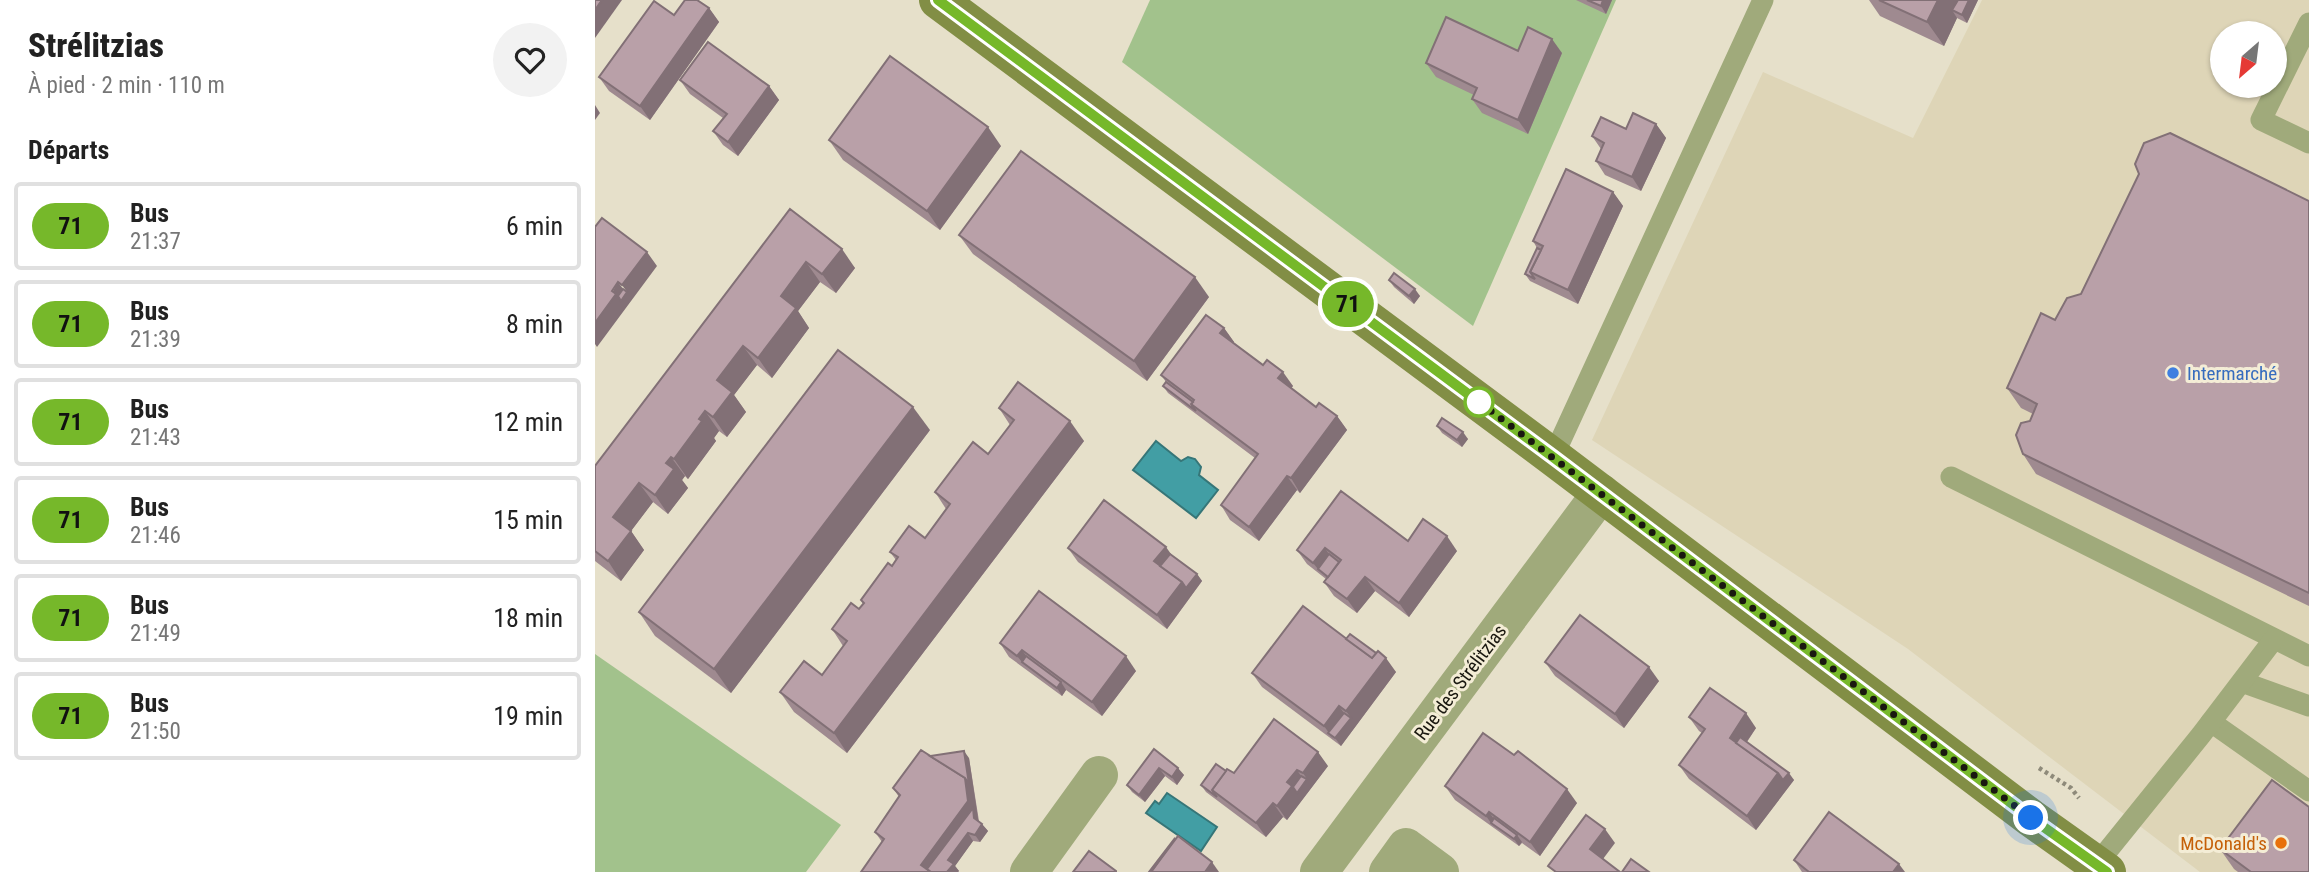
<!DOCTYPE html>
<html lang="fr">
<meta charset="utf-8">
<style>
:root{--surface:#fff;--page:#f2f2f2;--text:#222;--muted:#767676;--line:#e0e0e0}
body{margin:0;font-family:"Roboto Condensed",sans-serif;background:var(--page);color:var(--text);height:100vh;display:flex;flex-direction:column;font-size:26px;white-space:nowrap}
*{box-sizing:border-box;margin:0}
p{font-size:23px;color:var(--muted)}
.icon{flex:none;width:38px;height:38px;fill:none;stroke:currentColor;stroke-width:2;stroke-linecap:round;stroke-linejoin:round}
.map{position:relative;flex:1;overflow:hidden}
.drawer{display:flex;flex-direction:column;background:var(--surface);width:595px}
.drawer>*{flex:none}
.badge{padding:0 14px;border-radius:23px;font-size:24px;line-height:46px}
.needle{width:46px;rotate:208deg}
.fabs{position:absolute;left:1615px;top:21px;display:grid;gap:14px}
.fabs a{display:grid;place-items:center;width:77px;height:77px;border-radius:50%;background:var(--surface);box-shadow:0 2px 5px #0004;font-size:35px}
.you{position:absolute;width:35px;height:35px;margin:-18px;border:5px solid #fff;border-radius:50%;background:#1a73e8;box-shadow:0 0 0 10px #1a73e833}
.map>.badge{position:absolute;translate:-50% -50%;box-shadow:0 0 0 4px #fff}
h2{padding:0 28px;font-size:26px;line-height:63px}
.round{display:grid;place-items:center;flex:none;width:74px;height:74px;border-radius:37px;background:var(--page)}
.summary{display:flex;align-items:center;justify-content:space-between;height:119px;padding:0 28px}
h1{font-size:33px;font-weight:800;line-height:52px}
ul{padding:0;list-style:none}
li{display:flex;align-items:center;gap:21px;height:88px;margin:0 14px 10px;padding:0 14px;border:4px solid var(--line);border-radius:7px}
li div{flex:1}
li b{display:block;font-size:26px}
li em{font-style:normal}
li .badge{min-width:77px;font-weight:700;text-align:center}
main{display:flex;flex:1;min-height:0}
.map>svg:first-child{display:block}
.built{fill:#ded5b7;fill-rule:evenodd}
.green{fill:#a2c28c}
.water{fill:#429ea4;stroke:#367678;stroke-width:2}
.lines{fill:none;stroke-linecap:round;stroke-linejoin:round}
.path{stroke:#8e8a7a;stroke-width:4.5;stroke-dasharray:3.5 3.5;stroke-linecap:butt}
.lane{stroke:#a0aa7b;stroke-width:21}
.street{stroke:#a0aa7b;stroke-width:38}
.secondary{stroke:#828e45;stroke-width:38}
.wall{fill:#9f8a90}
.shaded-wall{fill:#827076}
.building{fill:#b9a0a8;stroke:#827076;stroke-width:2}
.line-casing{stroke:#fff;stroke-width:16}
.line{stroke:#76b82a;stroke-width:10}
.walk{stroke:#1a1810;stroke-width:7;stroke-dasharray:0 12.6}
.shop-dot{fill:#3f7fe0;stroke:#f4edd6;stroke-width:2.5}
.stop-dot{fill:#fff;stroke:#76b82a;stroke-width:3.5}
.food-dot{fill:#e8710a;stroke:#f4edd6;stroke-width:2.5}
.labels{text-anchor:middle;stroke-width:6;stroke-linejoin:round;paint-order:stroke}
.shop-label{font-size:19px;fill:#366cbe;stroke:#f4edd6;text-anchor:start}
.street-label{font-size:19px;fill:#1a1810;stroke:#f4edd6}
.food-label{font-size:19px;fill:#c56008;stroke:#f4edd6;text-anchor:end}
</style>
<main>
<section class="drawer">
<div class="summary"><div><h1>Strélitzias</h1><p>À pied · 2 min · 110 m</p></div><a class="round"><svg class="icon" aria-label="heart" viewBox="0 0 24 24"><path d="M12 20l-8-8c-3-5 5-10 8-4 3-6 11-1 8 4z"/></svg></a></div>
<h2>Départs</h2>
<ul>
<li><span class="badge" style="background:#76b82a;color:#111">71</span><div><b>Bus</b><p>21:37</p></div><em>6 min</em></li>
<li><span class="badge" style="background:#76b82a;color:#111">71</span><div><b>Bus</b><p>21:39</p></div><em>8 min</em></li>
<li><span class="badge" style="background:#76b82a;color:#111">71</span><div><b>Bus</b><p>21:43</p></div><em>12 min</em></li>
<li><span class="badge" style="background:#76b82a;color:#111">71</span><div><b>Bus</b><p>21:46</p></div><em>15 min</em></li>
<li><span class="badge" style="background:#76b82a;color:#111">71</span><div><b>Bus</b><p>21:49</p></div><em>18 min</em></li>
<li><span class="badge" style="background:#76b82a;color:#111">71</span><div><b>Bus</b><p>21:50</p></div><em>19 min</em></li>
</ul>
</section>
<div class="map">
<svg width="1714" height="872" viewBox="0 0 1714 872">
<rect width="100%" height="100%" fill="#e6e0ca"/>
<!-- built -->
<path class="built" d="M1387,0H1714V872H1605L1313,649L997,440L1168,72L1318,138ZM1628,33H1680V86H1628Z"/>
<!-- green -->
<g class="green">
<polygon points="555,0 1021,0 878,326 527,62"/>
<polygon points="0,654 246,825 211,872 0,872"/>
</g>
<!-- water -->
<g class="water">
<polygon points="561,441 586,461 593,457 600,459 606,467 604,475 623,490 601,518 538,470"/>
<polygon points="572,793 622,827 606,851 551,813 560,801 564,804"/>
</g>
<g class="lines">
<!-- path -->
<polyline class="path" points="1444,768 1476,788 1484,798"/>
<!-- lane -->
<g class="lane">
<polyline points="1714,23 1666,120 1714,143"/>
<polyline points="958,457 1168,0"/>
<polyline points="1356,477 1714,656"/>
<polyline points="1647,682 1714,706"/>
<polyline points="1616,722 1714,791"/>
<polyline points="1501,865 1606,735 1679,639"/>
</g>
<!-- street -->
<g class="street">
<polyline points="434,872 504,775"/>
<polyline points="724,872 1006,493"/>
<polyline points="793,872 811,847 845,872"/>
</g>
<!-- secondary -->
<polyline class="secondary" points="343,0 958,457 1436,818 1512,872"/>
</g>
<!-- wall -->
<g class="wall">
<polygon points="981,0 1017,0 1011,14"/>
<polygon points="1274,0 1383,0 1372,23 1362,18 1349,46 1285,16"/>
<polygon points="114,8 124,22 55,120 14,91 4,77 79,15"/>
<polygon points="923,51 967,53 933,134 887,113 877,99 879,95 841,77 831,63"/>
<polygon points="85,80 174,86 184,100 143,156 128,145 118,131 128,118 95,94"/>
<polygon points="1061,124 1071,138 1046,191 1010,175 1001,161 1006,149 997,136 1031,129"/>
<polygon points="234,140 406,146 345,230 248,160"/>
<polygon points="1018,192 1028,206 983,304 935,281 930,274 942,248 938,241"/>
<polygon points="1714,201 1714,606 1441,474 1428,454 1435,421 1438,414 1426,408 1412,388 1460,320 1486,294"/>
<polygon points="195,209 260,268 241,293 225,282 203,311 214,328 177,378 162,365 139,395 151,412 132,437 124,431 119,438 121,441 93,479 90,476 87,480 93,488 73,514 58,502 36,531 49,550 26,581 0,561 0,466"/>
<polygon points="364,235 614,297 552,381 378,254"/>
<polygon points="794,280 825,296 819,304 799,287"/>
<polygon points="629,328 639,342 638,343 698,386 696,388 721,407 742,416 752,430 705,493 702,490 664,541 635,520 626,505 660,458 573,393 568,386 571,382 566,375"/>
<polygon points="404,408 489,441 252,753 199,712 185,692 227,675 248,646 237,629 264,609 268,604 266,600 297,566 301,560 295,552 330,538 351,509 340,492 393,454 415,425"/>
<polygon points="842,426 873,439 867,447 847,433"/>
<polygon points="335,430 136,693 60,636 44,612"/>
<polygon points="813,541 862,551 814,617 780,591 762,613 739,596 729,582 731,579 712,564 702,550"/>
<polygon points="473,548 575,554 602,574 607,581 572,629 483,562"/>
<polygon points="751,639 801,672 746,746 667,687 657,673"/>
<polygon points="405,643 541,671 507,716 471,690 467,696 414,657"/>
<polygon points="950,662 1064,681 1029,728 960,676"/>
<polygon points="1094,717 1161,728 1152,742 1199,780 1161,830 1094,779 1084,765 1107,733 1104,731"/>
<polygon points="559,749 589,775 582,785 570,776 550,802 537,792 532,785"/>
<polygon points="335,756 374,758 384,821 393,831 385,842 378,841 360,866 364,871 363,872 266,872 287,842 280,832 304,797 298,788"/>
<polygon points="733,766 692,820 688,817 671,837 611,792 606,785 639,773"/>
<polygon points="850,786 982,803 945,856 927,843 924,846 860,800"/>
<polygon points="1625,849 1714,872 1643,872 1639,869"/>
<polygon points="1199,860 1310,872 1207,872"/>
</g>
<!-- shaded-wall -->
<g class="shaded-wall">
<polygon points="7,0 27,0 0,38 0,10"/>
<polygon points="1008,0 1017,0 1011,14 1006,6"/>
<polygon points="1343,0 1371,0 1357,10 1362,18 1349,46 1332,22"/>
<polygon points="1374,0 1383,0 1372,23 1367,15"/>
<polygon points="114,8 124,22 55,120 45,106"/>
<polygon points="957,39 967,53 933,134 923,120"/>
<polygon points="174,86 184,100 143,156 133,142"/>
<polygon points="0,105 5,113 0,120"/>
<polygon points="1061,124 1071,138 1046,191 1037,177"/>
<polygon points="393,127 406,146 345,230 332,211"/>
<polygon points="1018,192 1028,206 983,304 973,290"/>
<polygon points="247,249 260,268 241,293 227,274"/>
<polygon points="52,252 62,266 2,347 0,344 0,323 23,282 31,293 32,292 27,285"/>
<polygon points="211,262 225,282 203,311 214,328 177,378 163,358 186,296"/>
<polygon points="600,277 614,297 552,381 539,361"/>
<polygon points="820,289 825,296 819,304 814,296"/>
<polygon points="629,328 639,342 635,347 625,333"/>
<polygon points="148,346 162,365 139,395 151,412 132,437 118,417 122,380"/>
<polygon points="688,372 698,386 693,392 683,378"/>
<polygon points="318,407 335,430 136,693 119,669"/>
<polygon points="110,411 124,431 119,438 121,441 93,479 79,459"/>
<polygon points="742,416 752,430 705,493 696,478"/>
<polygon points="475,421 489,441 252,753 239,733"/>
<polygon points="868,432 873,439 867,447 862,440"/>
<polygon points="76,457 90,476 87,480 93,488 73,514 60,495 71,463"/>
<polygon points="692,476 702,490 664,541 654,527"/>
<polygon points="44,483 58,502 36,531 49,550 26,581 13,561 18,517"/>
<polygon points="852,536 862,551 814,617 804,603"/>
<polygon points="571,547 581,561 571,573 559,561"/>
<polygon points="730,548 739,562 723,569 718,563"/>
<polygon points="602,574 607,581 572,629 562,615 587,582"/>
<polygon points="770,577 780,591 762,613 752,599"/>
<polygon points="427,650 437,664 427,662 422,656"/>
<polygon points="531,656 541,671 507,716 497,702"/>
<polygon points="791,658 801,672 746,746 740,738 756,718 751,711"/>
<polygon points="1054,667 1064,681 1029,728 1020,714"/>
<polygon points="466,682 471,690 467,696 462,688"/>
<polygon points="744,706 754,720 733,733 739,740 729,726"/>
<polygon points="1151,713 1161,728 1146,750 1135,738"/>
<polygon points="369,751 374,758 384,825 380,819 331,872 326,865 370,778"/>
<polygon points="723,752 733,766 692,820 682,806 692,782 702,770 710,782 712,779 708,773"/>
<polygon points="564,768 570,776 550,802 544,795"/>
<polygon points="583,768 589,775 582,785 577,777"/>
<polygon points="1183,773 1194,773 1199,780 1161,830 1152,816"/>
<polygon points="972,789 982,803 945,856 935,842"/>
<polygon points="678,803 688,817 671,837 661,823"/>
<polygon points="894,812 904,826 896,823 891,816"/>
<polygon points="387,824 393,831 385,842 380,835"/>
<polygon points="1010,829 1020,843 1005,863 995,849"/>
<polygon points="373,833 378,841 360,866 364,871 363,872 352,872 353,860"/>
<polygon points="922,835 927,842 924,846 919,839"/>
<polygon points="617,862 624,872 610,872"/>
<polygon points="1304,864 1310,872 1298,872"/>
</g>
<!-- building -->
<g class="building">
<polygon points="0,0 7,0 0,10"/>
<polygon points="90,0 102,0 114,8 45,106 4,77 59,1 79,15"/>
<polygon points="992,0 1008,0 1006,6"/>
<polygon points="1284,0 1343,0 1332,22"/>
<polygon points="1363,0 1374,0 1367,15 1357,10"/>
<polygon points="851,17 923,51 933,27 957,39 923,120 877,99 882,88 831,63"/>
<polygon points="113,42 174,86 133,142 118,131 132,114 85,80"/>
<polygon points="295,56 393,127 332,211 234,140"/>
<polygon points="1038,113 1061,124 1037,177 1001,161 1009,143 997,136 1006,117 1031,129"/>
<polygon points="1575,133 1714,201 1714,593 1428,454 1421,435 1426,423 1435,421 1442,404 1412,388 1446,313 1460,320 1472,298 1486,294 1544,174 1540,164 1549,143"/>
<polygon points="426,151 600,277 539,361 364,235"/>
<polygon points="971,169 1018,192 973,290 935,272 948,246 938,241"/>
<polygon points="195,209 247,249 227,274 211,262 186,296 201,308 163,358 148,346 122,380 137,392 118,417 110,411 104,419 107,421 79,459 76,457 71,463 79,469 60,495 44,483 18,517 36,531 13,561 0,551 0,466"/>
<polygon points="7,218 52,252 27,285 23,282 17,291 21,294 0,323 0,227"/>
<polygon points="942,248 946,250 935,272 940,279 930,274"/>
<polygon points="799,273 820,289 814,296 794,280"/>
<polygon points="28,289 32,292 26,301 23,296"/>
<polygon points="611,315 629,328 625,333 668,365 672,360 688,372 683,378 721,407 724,403 742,416 696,478 692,476 654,527 626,505 663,454 596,404 599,400 566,375"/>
<polygon points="243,350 318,407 119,669 44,612"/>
<polygon points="423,382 475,421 239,733 185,692 209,661 227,675 252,641 237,629 256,603 264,609 269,603 266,600 293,563 297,566 303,557 295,552 314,526 330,538 355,504 340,492 378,442 393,454 419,420 404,408"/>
<polygon points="571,382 598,402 596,404 601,411 568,386"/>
<polygon points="847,418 868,432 862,440 842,426"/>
<polygon points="746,491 813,541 828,519 852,536 804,603 770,577 752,599 729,582 746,560 730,548 718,563 702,550"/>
<polygon points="509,500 571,547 559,561 587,582 562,615 473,548"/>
<polygon points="575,554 602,574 591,588 587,582 565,566"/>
<polygon points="734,554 744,562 733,577 723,569"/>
<polygon points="444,591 531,656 497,702 427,650 422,656 405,643"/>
<polygon points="708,606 777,658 783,651 791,658 751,711 744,706 729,726 657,673"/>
<polygon points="985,615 1054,667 1020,714 950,662"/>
<polygon points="755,634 781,653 777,658 751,639"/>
<polygon points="431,656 466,682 462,688 427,662"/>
<polygon points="1115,688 1151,713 1135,738 1183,773 1152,816 1084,765 1110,729 1094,717"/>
<polygon points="749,713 756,718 740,738 733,733"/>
<polygon points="679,719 723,752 708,773 702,770 692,782 697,786 682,806 678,803 661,823 617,790 632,769 639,773"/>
<polygon points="888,733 919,755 923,751 972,789 935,842 894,812 891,816 850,786"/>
<polygon points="1145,737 1194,773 1188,780 1183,773 1141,743"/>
<polygon points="559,749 583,768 577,777 564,768 544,795 532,785"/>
<polygon points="326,750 370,778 373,801 326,865 336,872 266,872 289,839 280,832 305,795 298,788"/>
<polygon points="369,751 374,784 370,778 335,756"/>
<polygon points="621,764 631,771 617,790 622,797 606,785"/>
<polygon points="706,776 712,779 702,793 698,787"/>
<polygon points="1677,780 1714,807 1714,872 1656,872 1625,849"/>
<polygon points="378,808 379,818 387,824 380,835 373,833 353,860 359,864 352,872 336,872 332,869"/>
<polygon points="1234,812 1304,864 1298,872 1214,872 1199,860"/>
<polygon points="991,815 1010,829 995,849 1025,872 961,872 953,866"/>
<polygon points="899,818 922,835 919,839 896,823"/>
<polygon points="583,836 617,862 610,872 556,872"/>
<polygon points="580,838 556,872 554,872"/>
<polygon points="494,851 521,871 521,872 478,872"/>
<polygon points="1036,859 1054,872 1027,872"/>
</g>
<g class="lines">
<defs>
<polyline id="line" points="343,0 958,457 1436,818 1512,872"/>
</defs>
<!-- line casing -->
<use href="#line" class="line-casing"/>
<!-- line -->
<use href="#line" class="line"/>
<!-- walk -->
<polyline class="walk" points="884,402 880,399 1436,818"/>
</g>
<!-- markers -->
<circle class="shop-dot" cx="1578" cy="373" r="7"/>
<circle class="stop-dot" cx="884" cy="402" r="14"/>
<circle class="food-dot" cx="1686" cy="843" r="7"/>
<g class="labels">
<!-- shop labels -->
<g class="shop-label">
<text x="1592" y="380">Intermarché</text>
</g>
<!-- street labels -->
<g class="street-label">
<text transform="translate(865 682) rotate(-53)" y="7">Rue des Strélitzias</text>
</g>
<!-- food labels -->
<g class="food-label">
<text x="1672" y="850">McDonald's</text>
</g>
</g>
</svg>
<div class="fabs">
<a><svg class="needle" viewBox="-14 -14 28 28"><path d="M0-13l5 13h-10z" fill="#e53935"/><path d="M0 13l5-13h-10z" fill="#767676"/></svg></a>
</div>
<div class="you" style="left:1436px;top:818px"></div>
<b class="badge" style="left:753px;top:304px;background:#76b82a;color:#111">71</b>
</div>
</main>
